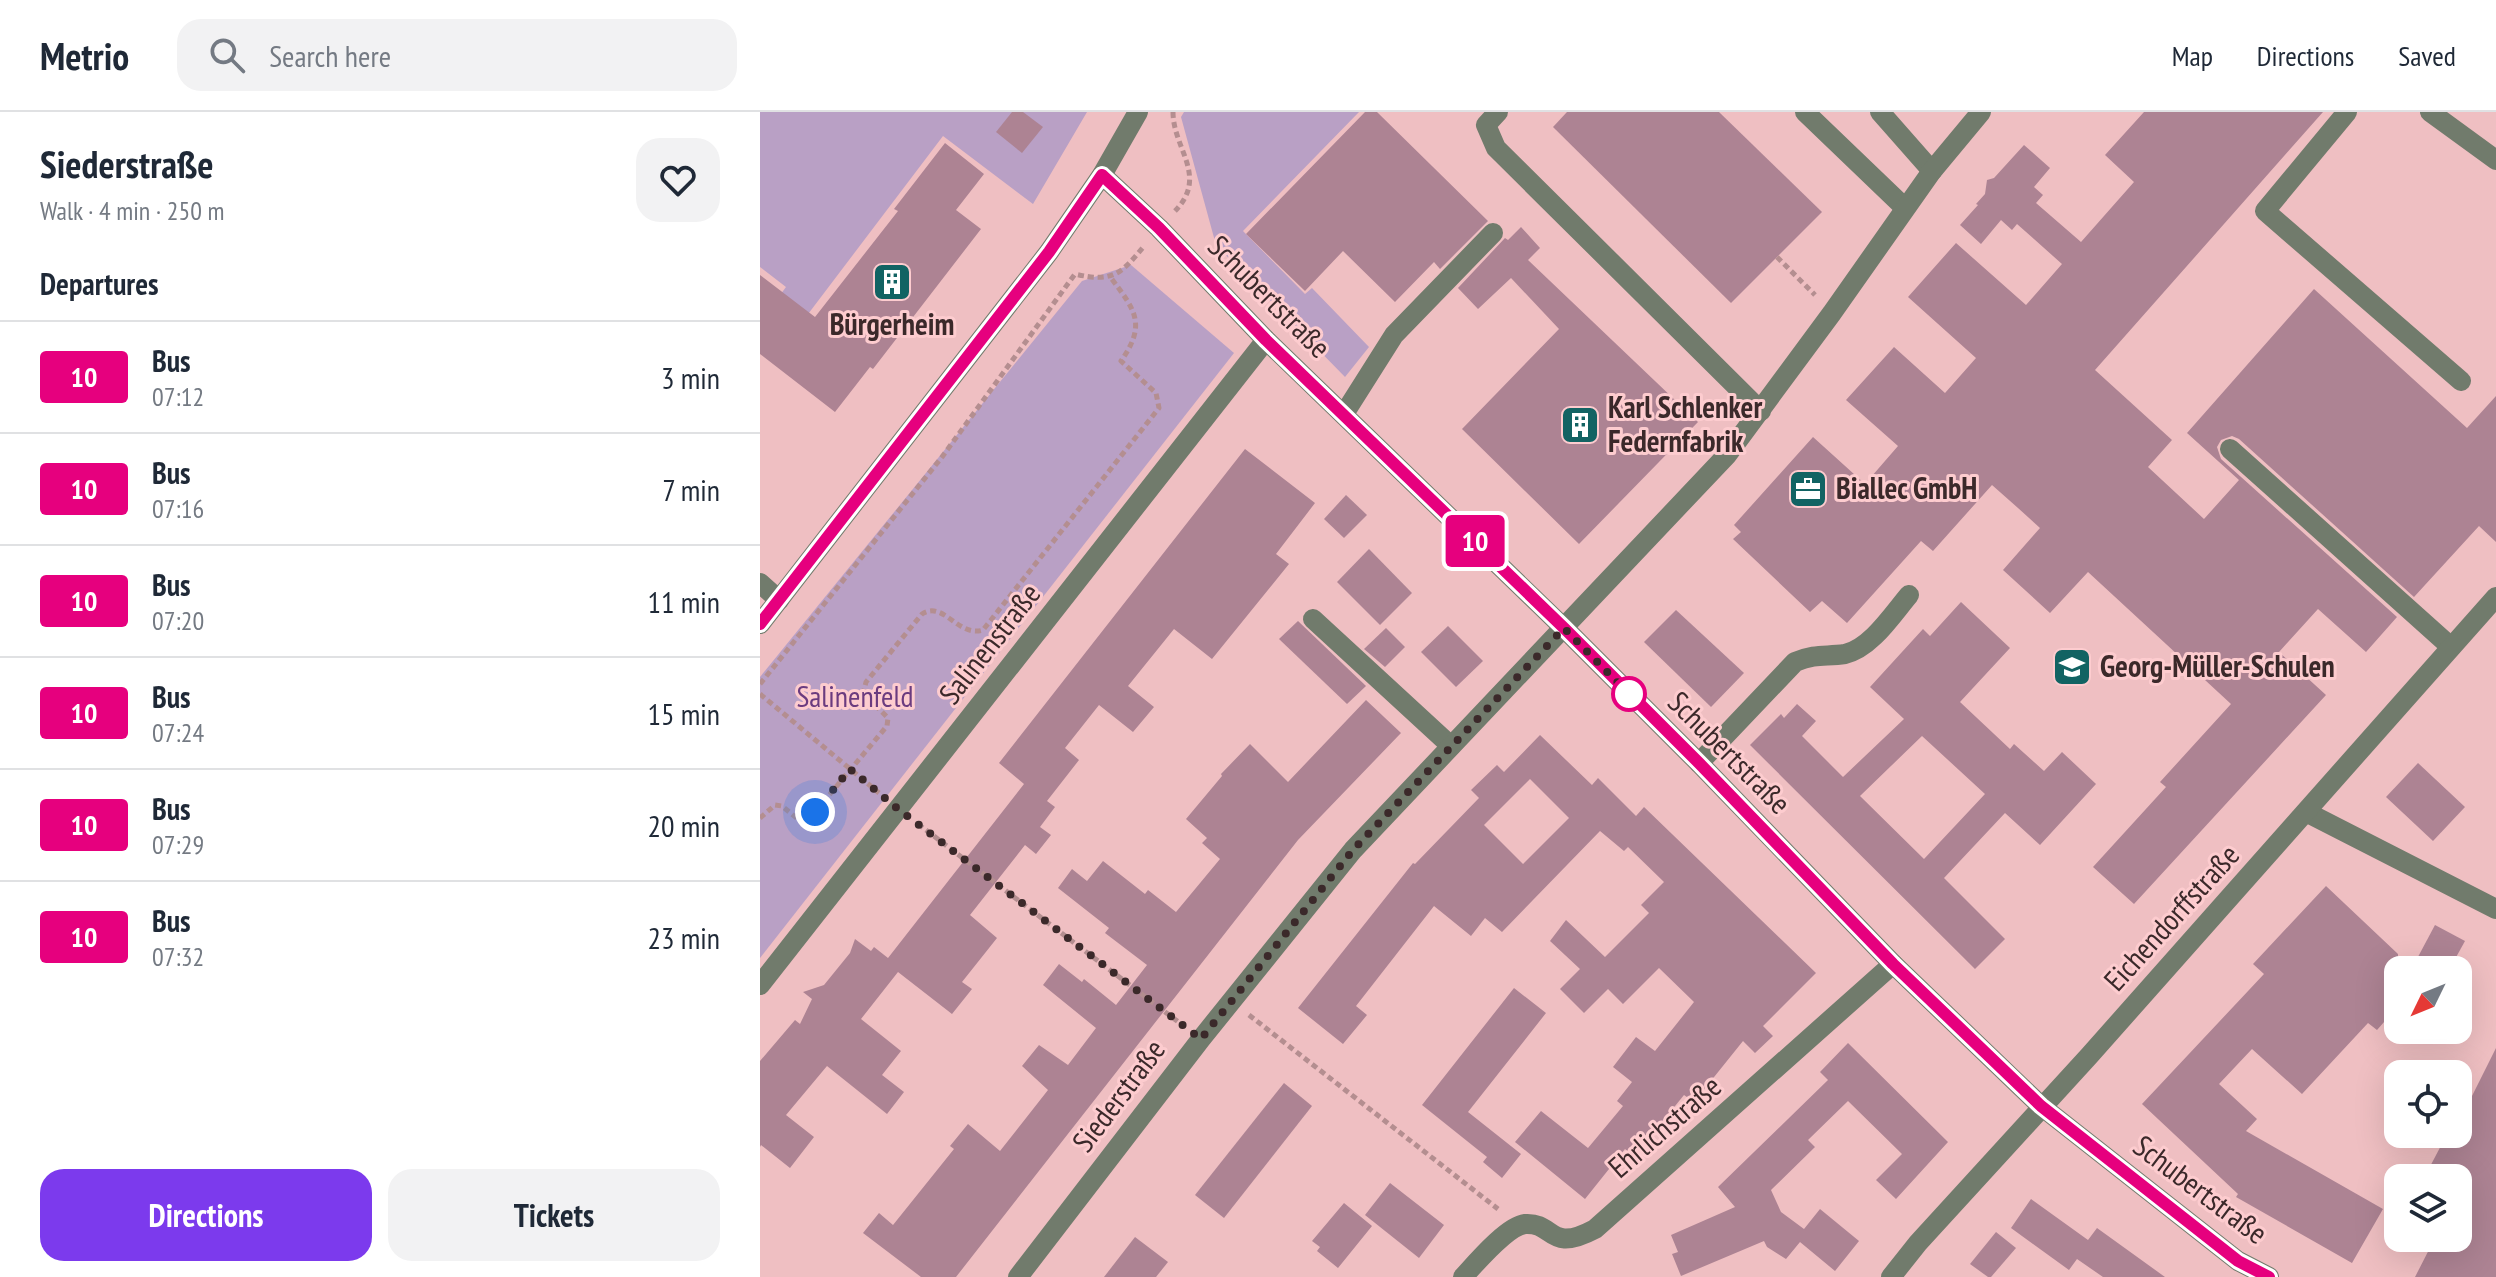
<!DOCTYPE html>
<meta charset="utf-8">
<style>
:root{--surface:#fff;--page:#f2f2f3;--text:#1f2937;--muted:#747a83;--line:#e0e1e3;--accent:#7c3aed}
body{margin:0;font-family:"PT Sans Narrow",sans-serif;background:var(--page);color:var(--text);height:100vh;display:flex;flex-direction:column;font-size:30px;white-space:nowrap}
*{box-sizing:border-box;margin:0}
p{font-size:26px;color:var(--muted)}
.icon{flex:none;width:44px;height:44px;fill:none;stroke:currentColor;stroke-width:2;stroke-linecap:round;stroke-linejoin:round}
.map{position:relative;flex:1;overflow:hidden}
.details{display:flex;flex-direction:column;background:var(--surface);width:760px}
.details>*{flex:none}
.badge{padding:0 16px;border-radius:6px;font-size:28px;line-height:52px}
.needle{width:52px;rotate:227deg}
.buttons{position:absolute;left:1624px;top:844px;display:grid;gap:16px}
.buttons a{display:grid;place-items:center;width:88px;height:88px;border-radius:16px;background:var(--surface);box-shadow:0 8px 32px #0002;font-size:40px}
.you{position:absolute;width:40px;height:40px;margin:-20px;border:6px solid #fff;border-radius:50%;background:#1a73e8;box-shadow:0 0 0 12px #1a73e833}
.map>.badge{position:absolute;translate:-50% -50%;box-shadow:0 0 0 4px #fff}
h2{padding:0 40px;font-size:30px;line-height:72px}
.round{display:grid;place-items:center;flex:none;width:84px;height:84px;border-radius:24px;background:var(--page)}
.head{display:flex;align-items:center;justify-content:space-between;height:136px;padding:0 40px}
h1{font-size:38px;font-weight:700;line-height:60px}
.button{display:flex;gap:16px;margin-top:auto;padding:16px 40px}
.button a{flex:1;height:92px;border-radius:24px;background:var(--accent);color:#fff;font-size:32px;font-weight:700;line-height:92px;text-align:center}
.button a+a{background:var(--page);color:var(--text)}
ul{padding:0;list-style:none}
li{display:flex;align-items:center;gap:24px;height:112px;padding:0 40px;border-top:2px solid var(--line)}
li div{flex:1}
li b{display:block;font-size:30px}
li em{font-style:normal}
li .badge{min-width:88px;font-weight:700;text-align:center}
header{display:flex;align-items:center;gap:48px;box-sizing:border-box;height:112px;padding:0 40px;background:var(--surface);border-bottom:2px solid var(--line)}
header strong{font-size:38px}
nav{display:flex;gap:44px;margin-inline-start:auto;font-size:28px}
.search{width:560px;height:72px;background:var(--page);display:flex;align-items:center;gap:20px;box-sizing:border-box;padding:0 28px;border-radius:24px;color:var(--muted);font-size:30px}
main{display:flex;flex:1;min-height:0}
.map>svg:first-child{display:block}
.green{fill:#b9a0c5}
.building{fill:#ad8393;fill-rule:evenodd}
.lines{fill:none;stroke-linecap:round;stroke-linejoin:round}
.path{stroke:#b48e90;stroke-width:5;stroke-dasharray:6 4;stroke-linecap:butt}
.minor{stroke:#717b6c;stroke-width:20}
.line-casing{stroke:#fff;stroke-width:18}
.line{stroke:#e6007e;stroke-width:12}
.walk{stroke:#3b292a;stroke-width:8;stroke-dasharray:0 14.4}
.stop-dot{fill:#fff;stroke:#e6007e;stroke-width:4}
.labels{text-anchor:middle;stroke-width:6;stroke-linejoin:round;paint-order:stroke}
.street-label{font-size:30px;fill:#3b292a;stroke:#fdcccf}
.poi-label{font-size:30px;font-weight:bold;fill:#3b292a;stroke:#fdcccf;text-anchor:start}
.park-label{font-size:30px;fill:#6b3b7f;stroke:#fdcccf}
</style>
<header>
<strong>Metrio</strong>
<div class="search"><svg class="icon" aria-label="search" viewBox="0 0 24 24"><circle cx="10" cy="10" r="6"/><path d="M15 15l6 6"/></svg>Search here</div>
<nav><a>Map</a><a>Directions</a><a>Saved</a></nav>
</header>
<main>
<section class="details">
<div class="head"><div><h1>Siederstraße</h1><p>Walk · 4 min · 250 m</p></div><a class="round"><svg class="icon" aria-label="heart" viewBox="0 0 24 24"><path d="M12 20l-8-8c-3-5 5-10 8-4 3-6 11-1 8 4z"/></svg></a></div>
<h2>Departures</h2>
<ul>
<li><span class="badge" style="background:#e6007e;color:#fff">10</span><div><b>Bus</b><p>07:12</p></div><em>3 min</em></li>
<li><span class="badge" style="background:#e6007e;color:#fff">10</span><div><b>Bus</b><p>07:16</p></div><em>7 min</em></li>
<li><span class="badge" style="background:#e6007e;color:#fff">10</span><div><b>Bus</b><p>07:20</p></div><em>11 min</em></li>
<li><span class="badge" style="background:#e6007e;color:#fff">10</span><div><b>Bus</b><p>07:24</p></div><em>15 min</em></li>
<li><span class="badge" style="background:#e6007e;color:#fff">10</span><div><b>Bus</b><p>07:29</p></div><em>20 min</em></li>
<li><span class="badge" style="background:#e6007e;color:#fff">10</span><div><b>Bus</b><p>07:32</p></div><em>23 min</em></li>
</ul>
<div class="button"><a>Directions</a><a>Tickets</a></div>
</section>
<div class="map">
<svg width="1736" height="1165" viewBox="0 0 1736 1165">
<rect width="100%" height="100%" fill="#efbfc2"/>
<!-- green -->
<g class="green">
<polygon points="0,0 327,0 273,92 183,24 36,218 9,198 26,175 0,155"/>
<polygon points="424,0 599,0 483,119 545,182 552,176 609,235 585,265 456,133 421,5"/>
<polygon points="371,153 474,241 0,846 0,565 322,169"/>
</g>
<!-- building -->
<g class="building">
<polygon points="252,0 263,0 283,15 262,41 236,20"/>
<polygon points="605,0 617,0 728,109 680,157 674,150 635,190 583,139 545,179 486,122"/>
<polygon points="807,0 959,0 1062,100 971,191 793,15"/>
<polygon points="1384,0 1563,0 1335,258 1412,328 1388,355 1444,407 1479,368 1427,321 1554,177 1707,316 1736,284 1736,430 1719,414 1654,485 1479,327 1472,324 1461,328 1457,335 1461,347 1637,505 1606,540 1558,497 1519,540 1566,583 1374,792 1333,755 1406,675 1400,670 1471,592 1328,460 1290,501 1243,458 1280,416 1258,396 1232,373 1173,439 1161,429 1087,511 1062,489 1050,500 973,427 981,420 974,413 1053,325 1105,372 1138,334 1086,288 1134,235 1185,281 1216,246 1148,185 1196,131 1266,193 1302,152 1257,112 1252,118 1241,108 1221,132 1200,113 1218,93 1216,92 1225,82 1227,68 1234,66 1264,33 1290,56 1274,75 1283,83 1276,91 1321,130 1374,70 1345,43"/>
<polygon points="185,31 224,62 196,98 221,117 113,257 110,255 75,300 0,242 0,163 55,205 138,99 134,97"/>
<polygon points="761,115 780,136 768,148 938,310 819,432 702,317 799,217 751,166 718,197 698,176 745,126 748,128"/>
<polygon points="485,337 555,391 516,442 529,452 452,547 414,517 368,574 394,595 373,620 339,593 305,636 319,648 287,689 295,695 280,715 291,723 276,742 265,733 210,803 237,826 202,870 212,877 192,902 138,860 101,907 141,939 122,963 144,980 127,1002 67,954 26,1003 54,1025 30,1056 1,1033 0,1035 0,949 35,908 40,912 52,887 43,880 64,873 90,841 95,827 111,839 114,835 128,846 264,672 239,651"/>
<polygon points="586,383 607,403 584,426 564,407"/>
<polygon points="609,437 652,481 620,513 577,470"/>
<path d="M1201,490L1250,536L1200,590L1250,637L1254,632L1284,659L1302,640L1336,672L1280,733L1245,701L1184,766L1245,827L1215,857L990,633L1021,602L1024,606L1037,592L1056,609L1042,624L1083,665L1144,607L1110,575L1163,517L1170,524ZM1162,624L1225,682L1164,747L1100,684Z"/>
<polygon points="916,498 984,561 951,595 884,530"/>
<polygon points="538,509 606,574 587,592 519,527"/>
<polygon points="688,514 723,549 696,575 661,540"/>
<polygon points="626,516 645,535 625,555 604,537"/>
<polygon points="606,588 641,621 538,728 196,1165 161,1165 103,1121 119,1101 133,1113 194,1037 190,1034 208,1012 240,1039 288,978 262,954 279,933 308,953 336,916 283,873 299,852 322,870 324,867 356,893 387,853 345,821 349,816 298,776 312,757 327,769 343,749 385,782 388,778 416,800 460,747 442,731 447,726 426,707 462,664 461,662 490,632 528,670"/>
<path d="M780,623L832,673L838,666L876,704L884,695L1056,861L1003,914L1013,924L995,941L983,929L934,990L924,983L898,1015L895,1012L870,1041L865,1037L825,1087L755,1030L781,999L828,1036L863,994L857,989L872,970L853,955L876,925L895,939L934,890L899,856L863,892L848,877L824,901L800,877L820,857L790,829L806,808L845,845L889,801L881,793L904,770L868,735L864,739L840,719L742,820L725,806L711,824L674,794L596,894L607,903L583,932L538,896L653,751L655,752L719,686L711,678L737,653L744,660ZM770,667L809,706L763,752L724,713Z"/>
<polygon points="1658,651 1705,695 1673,729 1626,685"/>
<polygon points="1566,774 1638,842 1638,894 1617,918 1608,911 1542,982 1492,937 1459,972 1497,1007 1486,1019 1623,1097 1592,1151 1476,1085 1478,1082 1382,992 1504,862 1493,852"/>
<polygon points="1675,813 1705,829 1689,858 1651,858"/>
<polygon points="754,876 786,901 708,1000 761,1042 742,1066 723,1050 727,1045 662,993"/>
<polygon points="1088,931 1188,1030 1136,1087 1116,1068 1142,1042 1088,989 1048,1028 1055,1035 1011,1078 1021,1100 1044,1117 1060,1097 1099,1129 1075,1159 1040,1130 1026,1147 1007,1135 1004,1129 921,1164 912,1142 918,1140 911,1123 975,1095 958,1075 1068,968 1060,960"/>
<polygon points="1736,936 1736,1165 1655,1165 1675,1126 1698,1126 1698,1066 1664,1066 1685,1026 1690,1028 1693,1022 1698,1022 1698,1012"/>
<polygon points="524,971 552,994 464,1106 435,1083"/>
<polygon points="630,1071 684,1113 659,1146 605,1103"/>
<polygon points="1271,1087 1328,1128 1337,1116 1405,1165 1343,1165 1317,1147 1309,1158 1251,1116"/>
<polygon points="584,1091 612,1114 578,1156 557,1139 560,1135 552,1129"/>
<polygon points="1236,1120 1256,1136 1231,1165 1228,1165 1210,1152"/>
<polygon points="375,1125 408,1150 396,1165 344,1165"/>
</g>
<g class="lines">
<!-- path -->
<g class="path">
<path d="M413,0C413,37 449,64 415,99"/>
<polyline points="1017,145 1055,183"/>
<path d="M0,572L182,345L315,162C353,171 361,162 385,133"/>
<polyline points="0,582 119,681"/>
<path d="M0,706L15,693L22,694L39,708L48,706L55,700L127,614L128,606L107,585L104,578L106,570L162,502C184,488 198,526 223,518L399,296L396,281L361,249C387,212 375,198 351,166"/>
<polyline points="158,712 421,912"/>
<polyline points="489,903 738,1097"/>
</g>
<!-- minor -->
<g class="minor">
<polyline points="738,0 726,13 736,36 1001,299"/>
<polyline points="1045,0 1145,96"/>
<polyline points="1120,0 1172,59"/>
<polyline points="1587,0 1505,99 1701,269"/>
<polyline points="1670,0 1736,48"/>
<polyline points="342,63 399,116 506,228 804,516 939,651 1133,852 1281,994 1478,1149 1509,1165"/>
<polyline points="584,302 634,223 733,121"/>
<polyline points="1470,337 1691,535"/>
<polyline points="0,471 19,488"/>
<polyline points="553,507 691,634"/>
<polyline points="0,512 289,140 342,63 378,0"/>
<path d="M939,651L1035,550C1057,541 1065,545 1085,542C1111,536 1132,503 1149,483"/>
<polyline points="1546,700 1736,797"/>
<polyline points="0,873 506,228"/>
<polyline points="258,1165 441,927 593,738 967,343 1072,201 1172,59 1221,0"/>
<path d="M703,1165C715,1152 747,1114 765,1112C795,1110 788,1142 835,1117L1133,852"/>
<polyline points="1131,1165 1158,1131 1329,944 1736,485"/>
</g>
</g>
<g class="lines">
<defs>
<polyline id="line" points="0,512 289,140 342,63 399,116 506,228 804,516 939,651 1133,852 1281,994 1478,1149 1509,1165"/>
</defs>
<!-- line casing -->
<use href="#line" class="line-casing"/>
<!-- line -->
<use href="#line" class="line"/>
<!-- walk -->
<polyline class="walk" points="55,700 90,657 138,697 441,927 593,738 804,516 869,582"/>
</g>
<!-- icons -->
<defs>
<symbol id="building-square" viewBox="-11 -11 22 22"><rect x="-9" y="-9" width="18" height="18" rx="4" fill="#126363" stroke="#fdcccf"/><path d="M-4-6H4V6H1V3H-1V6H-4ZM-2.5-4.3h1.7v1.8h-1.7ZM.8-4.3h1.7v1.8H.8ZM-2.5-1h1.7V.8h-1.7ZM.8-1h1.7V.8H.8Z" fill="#fff"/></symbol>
<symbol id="office-square" viewBox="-11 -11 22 22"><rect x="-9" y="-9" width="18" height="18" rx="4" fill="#126363" stroke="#fdcccf"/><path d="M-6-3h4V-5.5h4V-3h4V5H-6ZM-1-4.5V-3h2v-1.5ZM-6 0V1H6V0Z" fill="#fff"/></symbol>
<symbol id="school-square" viewBox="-11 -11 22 22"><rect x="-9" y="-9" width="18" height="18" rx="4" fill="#126363" stroke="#fdcccf"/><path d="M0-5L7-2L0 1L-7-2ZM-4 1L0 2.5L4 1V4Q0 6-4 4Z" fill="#fff"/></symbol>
</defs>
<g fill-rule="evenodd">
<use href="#building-square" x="110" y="148" width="44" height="44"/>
<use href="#building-square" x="798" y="291" width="44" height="44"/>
<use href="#office-square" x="1026" y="355" width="44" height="44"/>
<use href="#school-square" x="1290" y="533" width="44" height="44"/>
</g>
<!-- markers -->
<circle class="stop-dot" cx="869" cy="582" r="16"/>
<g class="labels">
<!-- street labels -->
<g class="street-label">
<text transform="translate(509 185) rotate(45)" y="10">Schubertstraße</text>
<text transform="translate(230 532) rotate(-52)" y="10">Salinenstraße</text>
<text transform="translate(969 641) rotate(45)" y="10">Schubertstraße</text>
<text transform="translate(1412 806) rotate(-48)" y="10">Eichendorffstraße</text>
<text transform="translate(359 984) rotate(-53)" y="10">Siederstraße</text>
<text transform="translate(905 1015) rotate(-41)" y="10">Ehrlichstraße</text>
<text transform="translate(1440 1078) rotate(37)" y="10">Schubertstraße</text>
</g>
<!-- poi labels -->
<g class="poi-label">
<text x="132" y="223" text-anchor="middle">Bürgerheim</text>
<text x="848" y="306">Karl Schlenker<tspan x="848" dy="34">Federnfabrik</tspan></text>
<text x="1076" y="387">Biallec GmbH</text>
<text x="1340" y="565">Georg-Müller-Schulen</text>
</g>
<!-- park labels -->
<g class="park-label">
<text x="95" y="595">Salinenfeld</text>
</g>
</g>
</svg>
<div class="buttons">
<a><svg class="needle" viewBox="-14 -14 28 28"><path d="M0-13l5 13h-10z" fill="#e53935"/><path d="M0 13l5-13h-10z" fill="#747a83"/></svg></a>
<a><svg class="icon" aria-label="locate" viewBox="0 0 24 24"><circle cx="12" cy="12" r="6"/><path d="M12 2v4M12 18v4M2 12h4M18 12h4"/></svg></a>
<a><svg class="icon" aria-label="layers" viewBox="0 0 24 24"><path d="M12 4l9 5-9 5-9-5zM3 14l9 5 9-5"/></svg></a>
</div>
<div class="you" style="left:55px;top:700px"></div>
<b class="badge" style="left:715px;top:429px;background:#e6007e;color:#fff">10</b>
</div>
</main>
